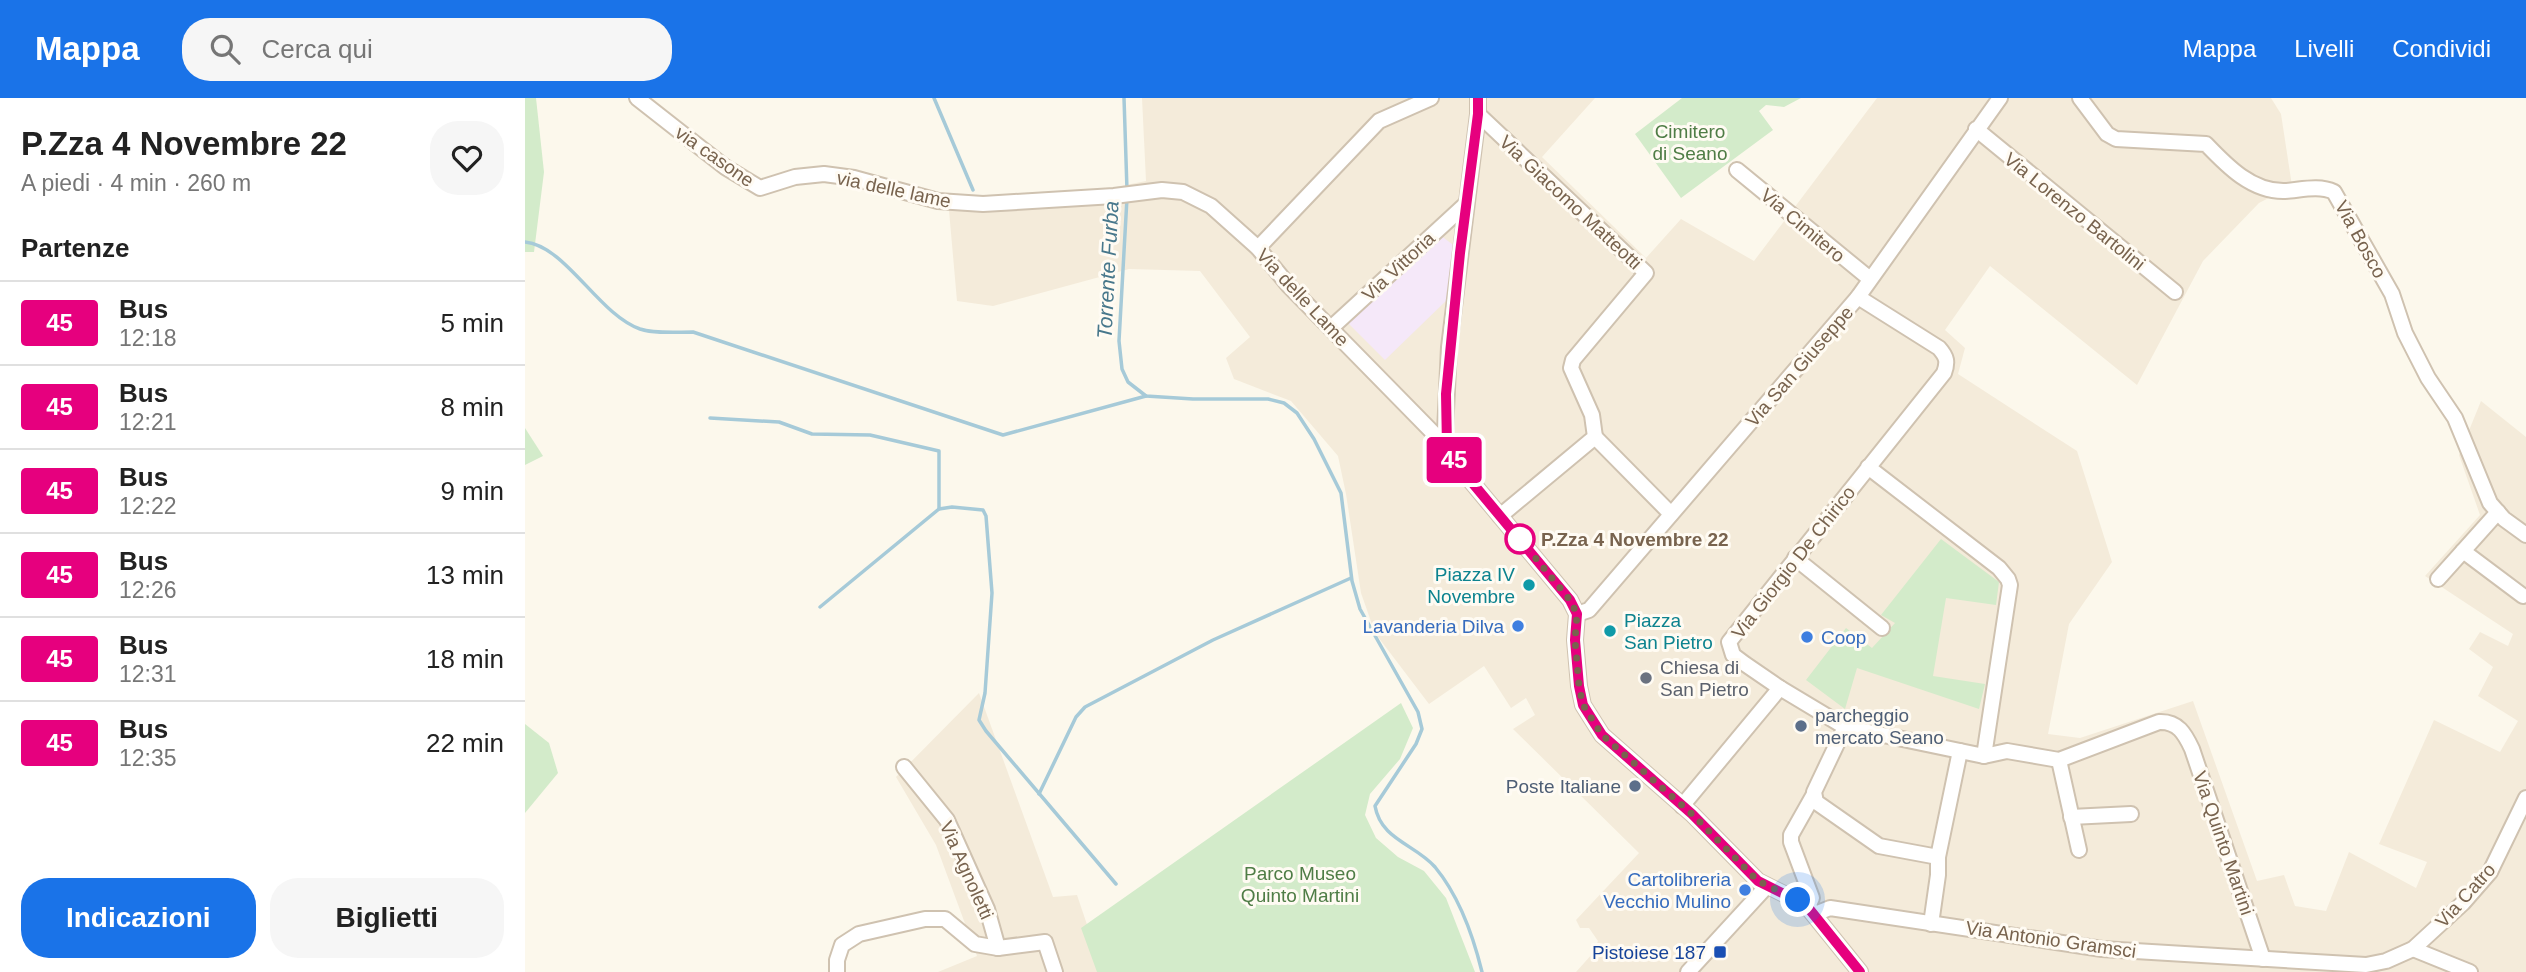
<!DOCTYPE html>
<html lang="it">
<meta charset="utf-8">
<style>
:root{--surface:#fff;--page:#f6f6f6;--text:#222;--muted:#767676;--line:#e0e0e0;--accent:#1a73e8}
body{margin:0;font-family:Helvetica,sans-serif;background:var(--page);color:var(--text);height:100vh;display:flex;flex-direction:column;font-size:26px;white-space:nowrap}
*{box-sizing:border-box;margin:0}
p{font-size:23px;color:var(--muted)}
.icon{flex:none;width:38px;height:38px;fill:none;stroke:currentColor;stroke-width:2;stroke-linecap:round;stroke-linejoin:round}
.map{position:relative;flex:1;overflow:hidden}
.drawer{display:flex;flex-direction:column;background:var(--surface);width:525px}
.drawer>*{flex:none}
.badge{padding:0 14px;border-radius:5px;font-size:24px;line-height:46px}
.you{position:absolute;width:35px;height:35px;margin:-18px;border:5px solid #fff;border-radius:50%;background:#1a73e8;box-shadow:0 0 0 10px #1a73e833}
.map>.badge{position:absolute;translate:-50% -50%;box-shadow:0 0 0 4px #fff}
h2{padding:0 21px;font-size:26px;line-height:63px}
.round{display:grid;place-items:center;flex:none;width:74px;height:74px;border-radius:28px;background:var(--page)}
.headline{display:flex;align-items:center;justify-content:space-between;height:119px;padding:0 21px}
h1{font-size:33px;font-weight:800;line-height:52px}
.cta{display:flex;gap:14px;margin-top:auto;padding:14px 21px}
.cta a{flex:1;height:80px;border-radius:28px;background:var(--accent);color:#fff;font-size:28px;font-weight:800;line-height:80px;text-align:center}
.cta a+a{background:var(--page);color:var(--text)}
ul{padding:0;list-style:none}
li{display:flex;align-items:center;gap:21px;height:84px;padding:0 21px;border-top:2px solid var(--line)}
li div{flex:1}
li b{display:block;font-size:26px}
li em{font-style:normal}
li .badge{min-width:77px;font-weight:700;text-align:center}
header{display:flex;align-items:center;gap:42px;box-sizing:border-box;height:98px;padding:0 35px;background:var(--accent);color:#fff}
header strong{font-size:33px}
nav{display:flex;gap:38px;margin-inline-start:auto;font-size:24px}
.search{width:490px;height:63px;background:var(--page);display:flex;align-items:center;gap:18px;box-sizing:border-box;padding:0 24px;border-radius:28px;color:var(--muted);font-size:26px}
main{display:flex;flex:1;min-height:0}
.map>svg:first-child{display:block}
.residential{fill:#f4ebda}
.education{fill:#f5e8f9}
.green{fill:#d3ebca}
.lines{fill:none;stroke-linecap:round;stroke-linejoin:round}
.stream{stroke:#a6cad8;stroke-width:3.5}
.minor-casing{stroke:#cfc2b0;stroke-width:18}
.minor{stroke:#fff;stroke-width:14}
.line-casing{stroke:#fff;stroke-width:16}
.line{stroke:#e6007e;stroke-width:10}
.walk{stroke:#78634e;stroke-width:7;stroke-dasharray:0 12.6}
.stop-dot{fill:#fff;stroke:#e6007e;stroke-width:3.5}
.culture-dot{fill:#0f9aa8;stroke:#fffbf3;stroke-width:2.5}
.shop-dot{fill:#3f7fe0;stroke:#fffbf3;stroke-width:2.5}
.worship-dot{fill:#6b7280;stroke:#fffbf3;stroke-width:2.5}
.service-dot{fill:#5c6f8a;stroke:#fffbf3;stroke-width:2.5}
.transit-dot{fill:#1a4fb4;stroke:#fffbf3;stroke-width:2.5}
.labels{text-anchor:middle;stroke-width:6;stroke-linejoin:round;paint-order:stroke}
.park-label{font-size:19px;fill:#4f7d46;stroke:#fffbf3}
.street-label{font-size:19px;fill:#78634e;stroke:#fffbf3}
.stop-label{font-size:19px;font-weight:bold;fill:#78634e;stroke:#fffbf3;text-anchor:start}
.culture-label{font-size:19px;fill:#0d838f;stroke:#fffbf3;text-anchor:end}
.shop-label{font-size:19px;fill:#366cbe;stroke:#fffbf3;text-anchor:end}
.worship-label{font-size:19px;fill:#5b616d;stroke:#fffbf3;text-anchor:start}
.service-label{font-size:19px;fill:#4e5e75;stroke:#fffbf3;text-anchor:start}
.transit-label{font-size:19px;fill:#164399;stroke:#fffbf3;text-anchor:end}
.water-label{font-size:21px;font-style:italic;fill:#47778b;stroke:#fffbf3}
</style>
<header>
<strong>Mappa</strong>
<div class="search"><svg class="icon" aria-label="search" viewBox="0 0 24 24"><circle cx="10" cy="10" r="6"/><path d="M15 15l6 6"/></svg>Cerca qui</div>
<nav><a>Mappa</a><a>Livelli</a><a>Condividi</a></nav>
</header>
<main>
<section class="drawer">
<div class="headline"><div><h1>P.Zza 4 Novembre 22</h1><p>A piedi · 4 min · 260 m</p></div><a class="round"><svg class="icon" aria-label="heart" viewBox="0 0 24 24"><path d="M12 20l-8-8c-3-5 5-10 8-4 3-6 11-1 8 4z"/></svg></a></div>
<h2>Partenze</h2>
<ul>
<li><span class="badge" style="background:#e6007e;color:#fff">45</span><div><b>Bus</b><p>12:18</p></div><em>5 min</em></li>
<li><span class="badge" style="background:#e6007e;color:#fff">45</span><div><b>Bus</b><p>12:21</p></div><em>8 min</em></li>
<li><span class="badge" style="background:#e6007e;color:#fff">45</span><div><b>Bus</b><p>12:22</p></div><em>9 min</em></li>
<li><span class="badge" style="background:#e6007e;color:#fff">45</span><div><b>Bus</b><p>12:26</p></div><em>13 min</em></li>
<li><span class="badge" style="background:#e6007e;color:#fff">45</span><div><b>Bus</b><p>12:31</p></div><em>18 min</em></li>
<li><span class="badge" style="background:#e6007e;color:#fff">45</span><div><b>Bus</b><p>12:35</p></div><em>22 min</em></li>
</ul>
<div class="cta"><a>Indicazioni</a><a>Biglietti</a></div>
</section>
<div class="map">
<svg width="2001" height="874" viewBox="0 0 2001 874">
<rect width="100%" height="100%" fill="#fcf8ec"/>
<!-- residential -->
<g class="residential">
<polygon points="617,0 1070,0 1017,59 1121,160 1156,121 1229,163 1352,0 1746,0 1756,16 1767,88 1734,105 1678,163 1612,287 1465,168 1420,232 1440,250 1433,276 1552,353 1587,464 1544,526 1523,636 1555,640 1668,603 1732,783 1759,777 1770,808 1801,813 1824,754 1891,790 1902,764 1854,746 1909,622 1975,654 1993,623 1953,598 1968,569 1944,551 1955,534 1983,548 1988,536 1900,478 1955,417 1934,357 1956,303 2001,339 2001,874 1051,874 1068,855 1073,843 1064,830 1055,830 1051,822 1114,755 988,631 1010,617 1001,600 986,610 959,568 904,606 850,535 836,495 821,396 813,358 766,303 709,281 701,260 725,239 675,173 604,171 468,208 432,203 423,101 571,93 621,83"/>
<polygon points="454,595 528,799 552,797 578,874 413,874 452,858 411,747 371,679"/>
</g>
<!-- education -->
<polygon class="education" points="915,137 931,149 924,200 860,262 822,224"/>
<!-- green -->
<g class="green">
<polygon points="0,0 11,0 19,74 9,154 0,154"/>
<polygon points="1157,0 1276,0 1259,9 1241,7 1234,13 1248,32 1156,100 1110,36"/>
<polygon points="0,330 18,358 0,367"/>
<polygon points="1416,441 1474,484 1471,507 1421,500 1408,578 1460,586 1454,611 1332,570 1320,611 1281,582 1321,530 1347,550 1370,525 1356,517"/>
<polygon points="876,605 888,630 875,661 845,696 840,717 851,740 873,759 899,773 921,800 950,874 572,874 556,830"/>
<polygon points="0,626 24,645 33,675 0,715"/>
</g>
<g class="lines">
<!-- stream -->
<g class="stream">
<polyline points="409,0 448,92"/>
<polyline points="599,0 602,92"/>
<path d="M602,100L594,243L597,271L603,284L621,298L668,301H743L759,305L772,315L789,341L816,395L827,483L835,511L893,614L897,631L891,646L850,708C856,742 890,746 910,769C934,798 948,837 957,874"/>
<path d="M0,144C41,148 73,216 115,231C131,236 151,234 168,234L478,337L621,298"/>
<polyline points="185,320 254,324 287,336 345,337 414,353 414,411"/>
<polyline points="295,509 414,411 427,409 458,412 461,418 467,495 460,595 454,622 461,633 591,786"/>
<polyline points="514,696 551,619 560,609 688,542 826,480"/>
</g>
<defs>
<g id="minor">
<polyline points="112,0 200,69 235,90 270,79 299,76 329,80 413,103 458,106 589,98 637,92 658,94 686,108 733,150 764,188 922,349"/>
<polyline points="953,0 953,16 924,249 920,334 922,349 930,364 1045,502 1052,516 1050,542 1054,588 1058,607 1077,637 1167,716 1233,783 1281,807 1335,874"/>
<path d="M1555,0L1582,36L1591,41L1681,46C1702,68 1727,94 1760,93C1776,92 1794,87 1809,94L1867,196L1880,235L1903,280L1930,320L1965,405L1979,421L2001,437"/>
<polyline points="953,16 1121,175 1048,262 1046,270 1067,317 1070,339 975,418"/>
<polyline points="1451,31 1650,194"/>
<polyline points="1212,72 1345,181"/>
<polyline points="733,150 854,23 906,0"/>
<path d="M1333,199L1414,250C1422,259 1423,264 1419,275L1204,544L1208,557L1220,566L1255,590L1320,629L1459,658L1485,487L1483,481L1474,470L1343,369"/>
<polyline points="806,230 941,106"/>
<polyline points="1070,339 1146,416"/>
<polyline points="1938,453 1998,498"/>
<polyline points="1270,460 1357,530"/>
<polyline points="1913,481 1973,414"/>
<polyline points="1052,516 1064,512 1333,199 1475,0"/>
<polyline points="1320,629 1289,694 1291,704 1354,748 1413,759"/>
<path d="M1459,658L1482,653L1534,662L1634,624C1653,623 1660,636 1667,651L1738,861"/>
<polyline points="1534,662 1554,752"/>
<polyline points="379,669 422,722 462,811 473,850 520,844 530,874"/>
<polyline points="1157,708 1255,590"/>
<polyline points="1546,719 1606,716"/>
<polyline points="1283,809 1287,800 1266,744 1266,737 1288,698"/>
<polyline points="1290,816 1305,810 1577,851 1841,867 1861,863 1888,851 1938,805 1965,774 2001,700"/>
<polyline points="1406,826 1413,777 1413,759 1435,653"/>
<polyline points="1888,851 1945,874"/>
<polyline points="312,874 312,862 317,847 334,836 400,821 420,821 450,846 473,850"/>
<polyline points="1163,874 1242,788"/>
</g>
</defs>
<!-- minor casing -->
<use href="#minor" class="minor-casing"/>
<!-- minor -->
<use href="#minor" class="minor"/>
</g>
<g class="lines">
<defs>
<polyline id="line" points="953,0 953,16 935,155 921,296 922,349 930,364 1045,502 1052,516 1050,542 1054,588 1058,607 1077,637 1167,716 1233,783 1281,807 1335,874"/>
</defs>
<!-- line casing -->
<use href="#line" class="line-casing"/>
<!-- line -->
<use href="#line" class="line"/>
<!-- walk -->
<polyline class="walk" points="995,441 1045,502 1052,516 1050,542 1054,588 1058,607 1077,637 1167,716 1233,783 1273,802"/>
</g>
<!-- markers -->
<circle class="stop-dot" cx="995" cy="441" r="14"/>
<g class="culture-dot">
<circle cx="1004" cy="487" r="7"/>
<circle cx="1085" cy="533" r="7"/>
</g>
<g class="shop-dot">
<circle cx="993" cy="528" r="7"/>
<circle cx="1282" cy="539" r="7"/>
<circle cx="1220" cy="792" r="7"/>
</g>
<circle class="worship-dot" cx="1121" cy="580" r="7"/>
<g class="service-dot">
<circle cx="1276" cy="628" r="7"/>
<circle cx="1110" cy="688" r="7"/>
</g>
<rect class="transit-dot" x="1188" y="847" width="14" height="14" rx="3.5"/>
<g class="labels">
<!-- park labels -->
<g class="park-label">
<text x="1165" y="40">Cimitero<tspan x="1165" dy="22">di Seano</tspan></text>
<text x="775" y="782">Parco Museo<tspan x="775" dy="22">Quinto Martini</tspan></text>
</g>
<!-- street labels -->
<g class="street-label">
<text transform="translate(190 58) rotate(35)" y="7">via casone</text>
<text transform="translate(369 91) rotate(12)" y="7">via delle lame</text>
<text transform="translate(1046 104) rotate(43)" y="7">Via Giacomo Matteotti</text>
<text transform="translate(1550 113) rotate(39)" y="7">Via Lorenzo Bartolini</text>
<text transform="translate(1278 127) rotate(40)" y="7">Via Cimitero</text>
<text transform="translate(1836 141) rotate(61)" y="7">Via Bosco</text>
<text transform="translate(873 168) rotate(-43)" y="7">Via Vittoria</text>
<text transform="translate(778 199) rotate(47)" y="7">Via delle Lame</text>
<text transform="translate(1274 268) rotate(-49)" y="7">Via San Giuseppe</text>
<text transform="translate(1268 464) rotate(-52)" y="7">Via Giorgio De Chirico</text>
<text transform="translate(1699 745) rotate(71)" y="7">Via Quinto Martini</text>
<text transform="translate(442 772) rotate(66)" y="7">Via Agnoletti</text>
<text transform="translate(1940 797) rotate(-48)" y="7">Via Catro</text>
<text transform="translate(1526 841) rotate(8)" y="7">Via Antonio Gramsci</text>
</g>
<!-- stop labels -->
<g class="stop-label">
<text x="1016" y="448">P.Zza 4 Novembre 22</text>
</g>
<!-- culture labels -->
<g class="culture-label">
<text x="990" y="483">Piazza IV<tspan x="990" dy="22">Novembre</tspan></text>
<text x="1099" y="529" text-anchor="start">Piazza<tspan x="1099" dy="22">San Pietro</tspan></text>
</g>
<!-- shop labels -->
<g class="shop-label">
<text x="979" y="535">Lavanderia Dilva</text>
<text x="1296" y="546" text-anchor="start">Coop</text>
<text x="1206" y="788">Cartolibreria<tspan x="1206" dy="22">Vecchio Mulino</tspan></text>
</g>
<!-- worship labels -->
<g class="worship-label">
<text x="1135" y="576">Chiesa di<tspan x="1135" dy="22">San Pietro</tspan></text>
</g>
<!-- service labels -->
<g class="service-label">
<text x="1290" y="624">parcheggio<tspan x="1290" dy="22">mercato Seano</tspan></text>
<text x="1096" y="695" text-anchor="end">Poste Italiane</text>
</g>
<!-- transit labels -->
<g class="transit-label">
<text x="1181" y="861">Pistoiese 187</text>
</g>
<!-- water labels -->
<g class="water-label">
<text transform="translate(583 172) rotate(-87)" y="7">Torrente Furba</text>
</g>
</g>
</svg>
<div class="you" style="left:1273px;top:802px"></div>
<b class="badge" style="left:929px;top:362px;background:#e6007e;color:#fff">45</b>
</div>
</main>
